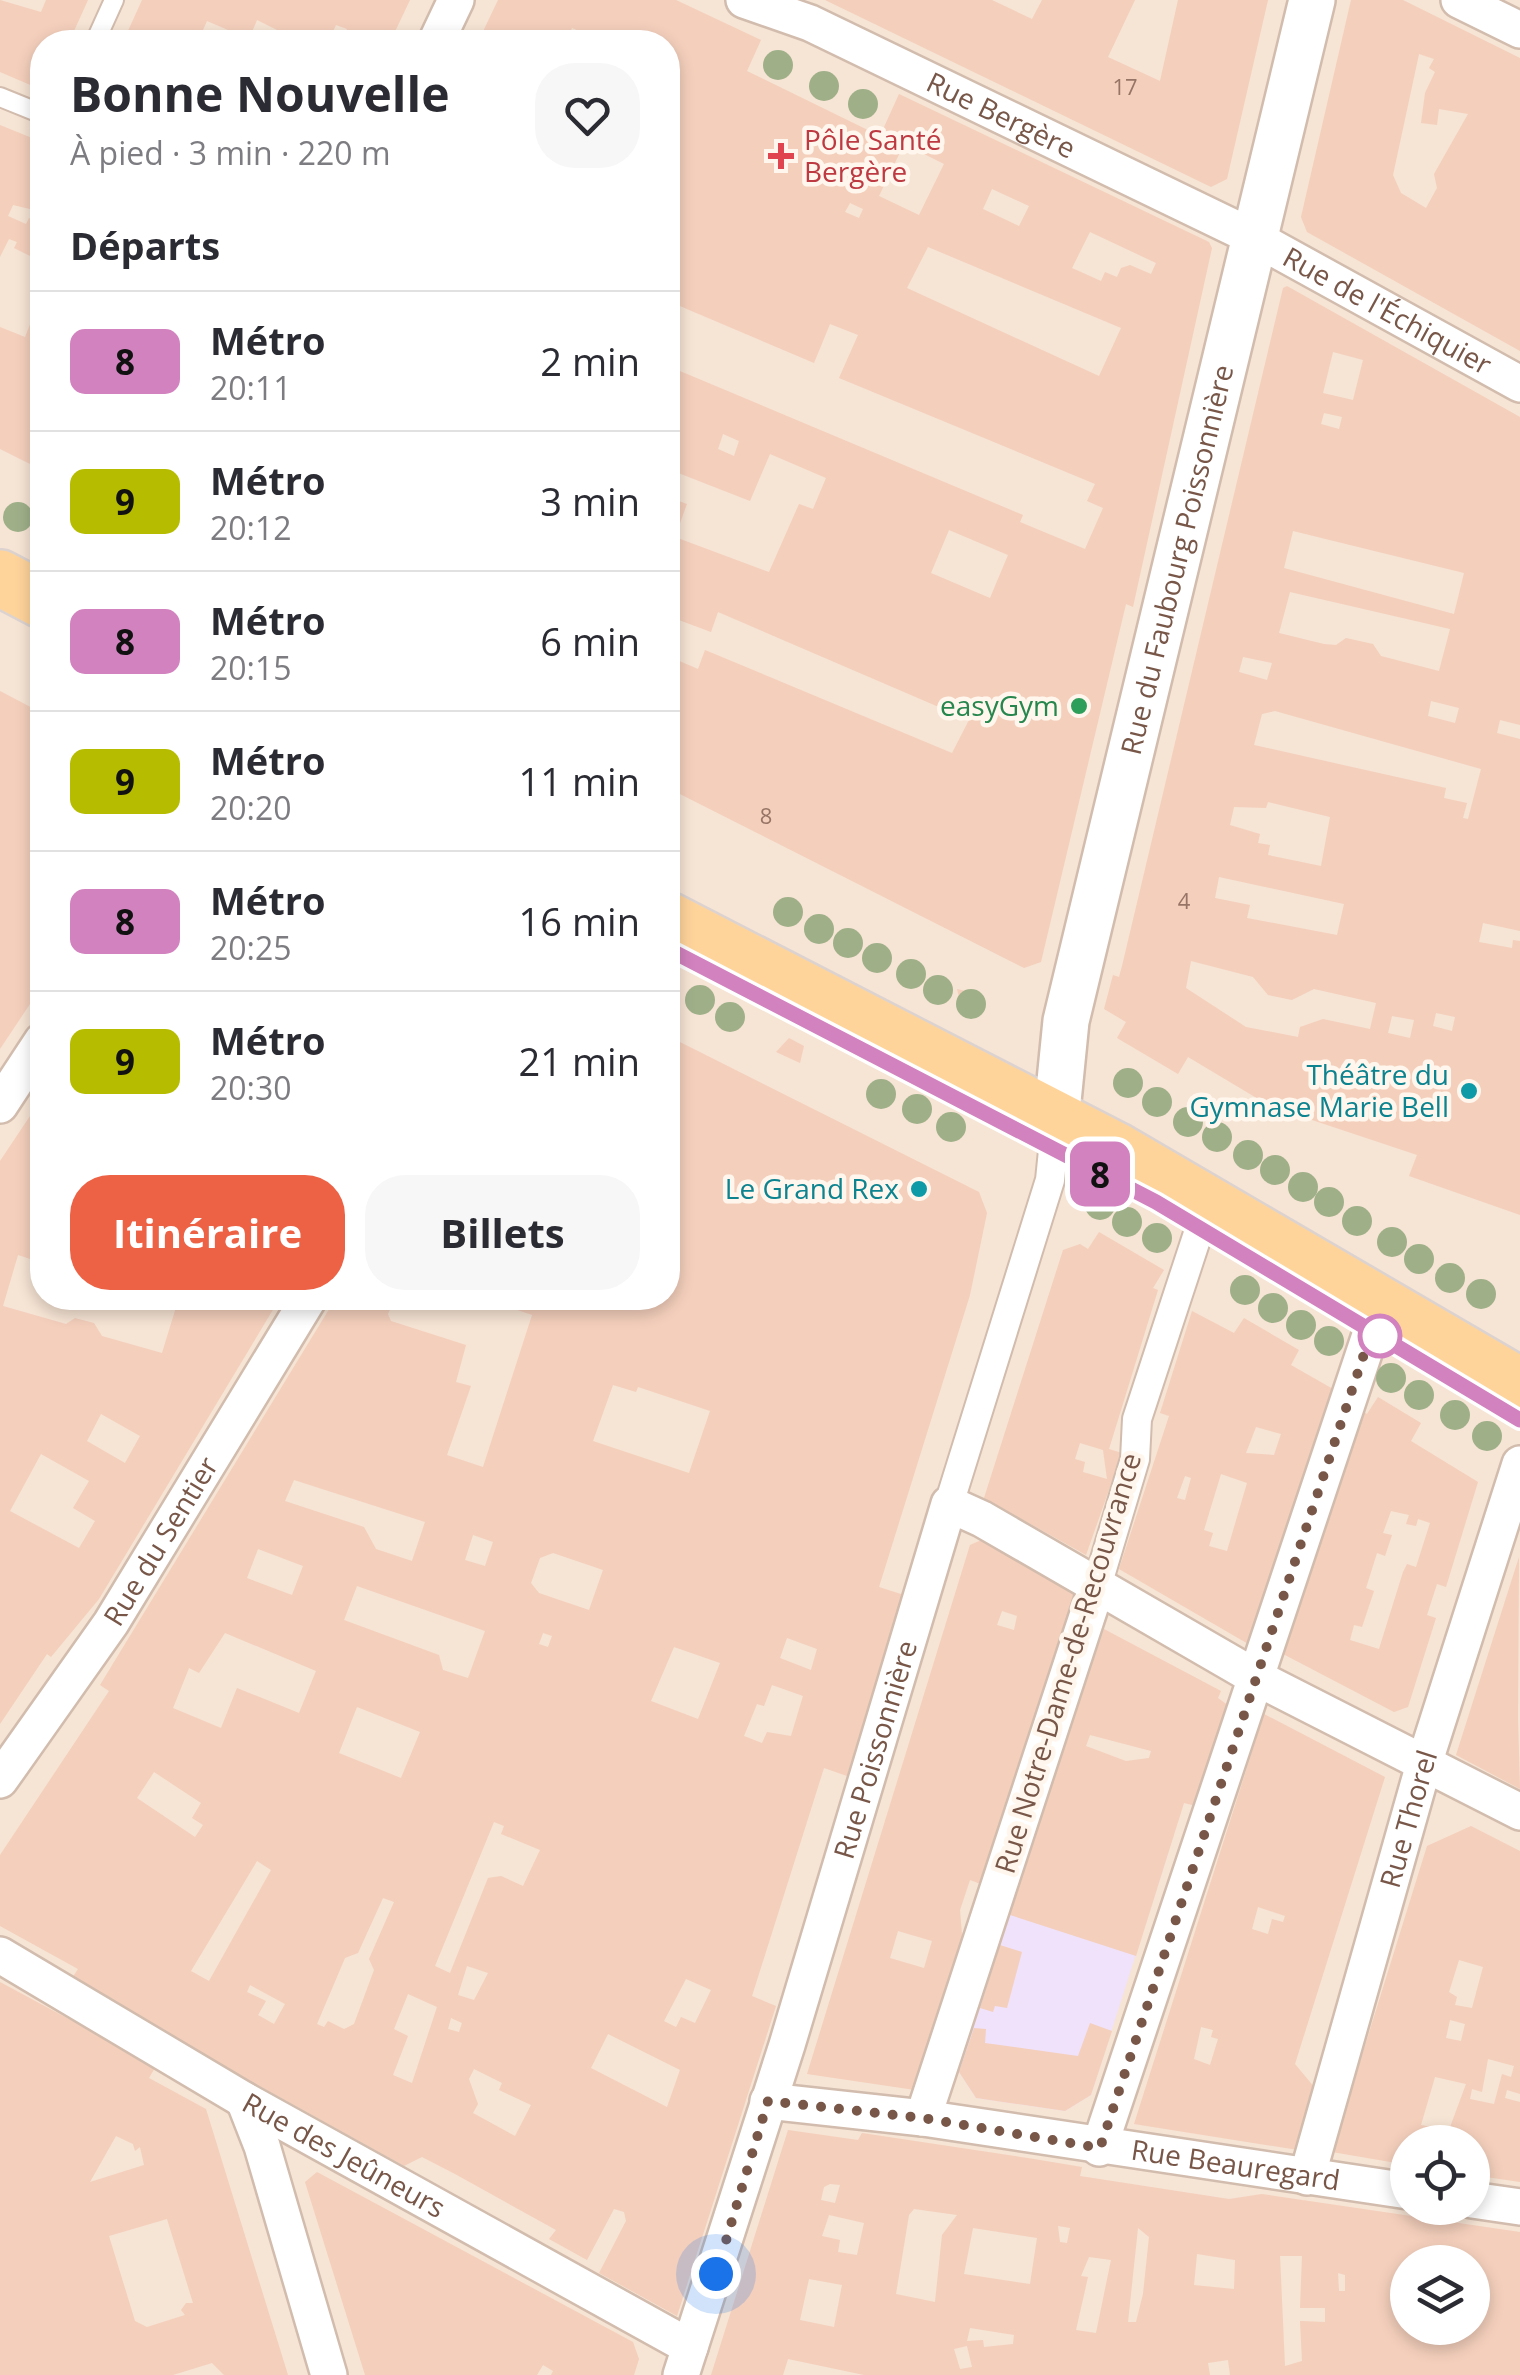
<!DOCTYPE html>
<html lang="fr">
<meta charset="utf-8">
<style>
:root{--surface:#fff;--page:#f7f7f7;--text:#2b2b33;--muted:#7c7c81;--line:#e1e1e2;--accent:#ed6145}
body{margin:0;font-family:"Open Sans",sans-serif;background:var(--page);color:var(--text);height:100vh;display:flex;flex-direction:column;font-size:38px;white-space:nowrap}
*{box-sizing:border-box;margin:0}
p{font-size:32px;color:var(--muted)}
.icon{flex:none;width:55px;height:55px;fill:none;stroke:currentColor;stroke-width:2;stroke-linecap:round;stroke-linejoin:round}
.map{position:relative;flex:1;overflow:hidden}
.sheet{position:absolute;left:30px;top:30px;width:650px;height:1280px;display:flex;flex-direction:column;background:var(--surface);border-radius:40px;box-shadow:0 5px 15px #0003}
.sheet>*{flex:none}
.badge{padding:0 20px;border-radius:15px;font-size:35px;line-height:65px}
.tools{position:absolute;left:1390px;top:2125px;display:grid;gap:20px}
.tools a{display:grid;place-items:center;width:100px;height:100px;border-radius:50%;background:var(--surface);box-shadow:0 5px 15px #0003;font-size:50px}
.you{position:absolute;width:50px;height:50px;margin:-25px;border:8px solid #fff;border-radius:50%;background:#1a73e8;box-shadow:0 0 0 15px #1a73e833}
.map>.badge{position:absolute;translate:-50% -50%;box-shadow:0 0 0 5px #fff}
h2{padding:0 40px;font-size:38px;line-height:90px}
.round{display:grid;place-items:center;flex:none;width:105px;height:105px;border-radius:40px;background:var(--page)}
.overview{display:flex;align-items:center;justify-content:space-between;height:170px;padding:0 40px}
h1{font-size:48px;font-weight:700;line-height:75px}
.cta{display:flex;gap:20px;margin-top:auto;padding:20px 40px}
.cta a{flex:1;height:115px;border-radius:40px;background:var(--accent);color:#fff;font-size:40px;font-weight:700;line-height:115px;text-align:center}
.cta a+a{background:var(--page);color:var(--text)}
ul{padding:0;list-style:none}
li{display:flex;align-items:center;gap:30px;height:140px;padding:0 40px;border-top:2px solid var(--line)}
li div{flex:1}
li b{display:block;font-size:38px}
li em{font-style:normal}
li .badge{min-width:110px;font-weight:700;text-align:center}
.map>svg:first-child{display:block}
.residential{fill:#f6e4d4;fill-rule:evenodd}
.education{fill:#f0e2fa}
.building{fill:#f4cfbc;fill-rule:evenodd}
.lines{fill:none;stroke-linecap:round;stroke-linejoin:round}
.service-casing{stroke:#d2bcad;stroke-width:22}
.pedestrian-casing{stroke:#d2bcad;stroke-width:32}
.minor-casing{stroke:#d2bcad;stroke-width:40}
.tertiary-casing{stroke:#d2bcad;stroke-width:50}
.primary-casing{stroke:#dcd3d0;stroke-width:60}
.service{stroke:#fff;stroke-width:18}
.pedestrian{stroke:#fff;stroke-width:28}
.minor{stroke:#fff;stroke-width:35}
.tertiary{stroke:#fff;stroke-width:45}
.primary{stroke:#ffd49b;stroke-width:55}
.tree{fill:#9fb089}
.line-casing{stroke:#fff;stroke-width:22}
.line{stroke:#d282be;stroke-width:15}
.walk{stroke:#785749;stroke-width:10;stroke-dasharray:0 18}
.health-dot{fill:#e0444e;stroke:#fff7ed;stroke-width:4}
.leisure-dot{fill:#2e9e5b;stroke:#fff7ed;stroke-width:4}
.culture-dot{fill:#0f9aa8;stroke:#fff7ed;stroke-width:4}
.stop-dot{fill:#fff;stroke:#d282be;stroke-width:5}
.labels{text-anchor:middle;stroke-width:9;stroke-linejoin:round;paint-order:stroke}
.number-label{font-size:22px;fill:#977566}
.street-label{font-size:28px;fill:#785749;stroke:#fff7ed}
.health-label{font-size:28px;fill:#be3a42;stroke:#fff7ed;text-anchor:start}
.leisure-label{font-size:28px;fill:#27864d;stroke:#fff7ed;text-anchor:end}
.culture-label{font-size:28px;fill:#0d838f;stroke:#fff7ed;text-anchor:end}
</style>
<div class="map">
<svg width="1520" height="2375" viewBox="0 0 1520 2375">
<rect width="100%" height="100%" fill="#fdf3e6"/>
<!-- residential -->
<path class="residential" d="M0,0H1520V2375H0ZM42,42H668V1298H42ZM1408,2142H1472V2208H1408ZM1408,2262H1472V2328H1408Z"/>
<!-- education -->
<polygon class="education" points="1040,1819 1168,1854 1091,2095 1065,2111 976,2098 959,2072"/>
<!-- building -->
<g class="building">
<polygon points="0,0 41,12 46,0 88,0 69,42 42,42 42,90 0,72"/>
<polygon points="142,0 410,0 390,42 341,42 347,29 336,25 330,38 339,42 301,42 257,20 249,39 207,21 199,39 208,42 123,42"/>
<path d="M498,0H676L761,40L747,71L880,136L899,94L1209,242L1212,248L1133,607L1126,604L1041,962L1024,968L668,788V656L698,669L705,650L952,753L969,720L718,612L711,632L668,616V497L687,504L675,537L769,572L799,504L813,509L826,478L770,454L750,501L668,469V366L1023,515L1020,522L1085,549L1103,508L1087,501L1095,484L839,378L858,335L830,324L814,363L668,301V102L679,77L668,72V42H595L597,39L572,28L566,42H478ZM904,144L944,164L919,215L879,196ZM992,189L1029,206L1019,226L983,209ZM850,203L863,209L859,218L845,212ZM1090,232L1156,263L1151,274L1130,265L1121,268L1117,277L1105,272L1101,281L1072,268ZM928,247L1121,328L1099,376L907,288ZM723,434L739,441L734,456L718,449ZM949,530L1008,555L990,598L931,573Z"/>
<polygon points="825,0 992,0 1032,19 1042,0 1135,0 1108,57 1160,81 1178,0 1268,0 1227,179 1211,187"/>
<path d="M1351,0H1403L1520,58V351L1307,232L1301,217ZM1419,54L1434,59L1429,68L1435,72L1425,93L1421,123L1437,125L1439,109L1468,114L1434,174L1437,188L1426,208L1401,193L1393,175Z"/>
<polygon points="0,125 42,142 42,212 13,205 8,216 26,224 29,218 42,224 42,262 14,248 17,242 9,239 0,257"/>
<path d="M1287,286L1520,417V725L1500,720L1497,733L1520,739V931L1483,923L1479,942L1512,948L1513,940L1520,941V1215L1409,1176L1417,1155L1270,1106L1188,1057L1178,1074L1117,1038L1126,1022L1104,1009L1113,975L1119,977L1122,966L1283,288ZM1333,352L1363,360L1353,400L1323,393ZM1324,413L1342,417L1339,429L1321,424ZM1293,531L1464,573L1454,614L1284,568ZM1290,592L1450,629L1439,671L1381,656L1373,644L1346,638L1336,645L1324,644L1279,633ZM1243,657L1272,663L1267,680L1239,672ZM1431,701L1459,708L1455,723L1428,716ZM1275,711L1481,769L1468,819L1463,818L1467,803L1444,798L1446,788L1254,745L1262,714ZM1268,802L1330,817L1321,866L1268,855L1270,845L1258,843L1260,834L1230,825L1234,807L1266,808ZM1219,877L1344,904L1337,935L1247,918L1250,905L1215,898ZM1191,961L1253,977L1268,995L1292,1000L1314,989L1376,1003L1370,1029L1323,1019L1300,1027L1298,1037L1246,1027L1186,988ZM1436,1013L1455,1017L1452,1031L1433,1026ZM1392,1016L1414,1020L1410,1038L1388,1033Z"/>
<polygon points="42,294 41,382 42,470 0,449 0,327 25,337"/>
<polygon points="0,691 42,713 42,986 0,1049"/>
<polygon points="957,989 970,992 973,1000 959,997"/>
<path d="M668,1036L979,1192L987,1213L970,1295L879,1587L904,1595L847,1776L824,1768L771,1936L752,1996L776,2006L677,2316L599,2273L626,2221L624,2212L614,2209L587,2260L549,2239L556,2230L455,2174L422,2157L404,2166L70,1981L78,1969L0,1926V1855L109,1691L100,1685L331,1306L337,1307L346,1298H395L388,1314L391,1321L466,1345L456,1382L471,1386L447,1455L483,1467L532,1315L482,1298H668ZM613,1385L636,1392L638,1387L710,1411L689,1473L593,1441ZM294,1480L425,1522L412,1561L376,1549L364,1527L285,1501ZM473,1535L493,1542L485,1566L465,1560ZM258,1549L303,1566L292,1595L247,1578ZM553,1553L603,1570L589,1610L539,1593L531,1583L540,1558ZM357,1586L485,1631L468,1678L443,1670L439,1655L344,1620ZM225,1633L316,1671L299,1713L237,1688L221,1728L173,1708L189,1668L199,1673ZM543,1633L552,1636L548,1647L539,1644ZM787,1638L817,1649L811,1670L780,1658ZM674,1647L720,1663L698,1719L651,1701ZM772,1685L803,1696L791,1736L767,1732L762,1743L744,1736L757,1704L764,1706ZM357,1707L420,1732L401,1778L339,1753ZM154,1772L201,1803L192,1818L203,1825L195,1837L137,1798ZM494,1822L504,1826L501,1834L540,1850L523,1886L501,1876L488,1878L450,1973L435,1966ZM257,1861L271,1870L209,1981L191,1971ZM383,1898L394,1902L369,1959L374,1970L354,2024L344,2029L328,2021L324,2027L317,2024L345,1958L358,1953ZM467,1966L488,1973L474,2000L458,1995ZM686,1979L711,1990L695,2023L681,2017L676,2027L664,2021ZM250,1985L285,2004L274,2024L258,2015L266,2001L247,1992ZM408,1994L437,2007L412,2083L393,2075L408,2036L394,2029ZM451,2018L462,2023L459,2032L448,2029ZM608,2034L680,2070L667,2107L591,2068ZM474,2069L502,2083L499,2090L531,2105L515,2136L473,2113L478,2104L469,2079Z"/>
<polygon points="789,1038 804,1046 800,1063 776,1052"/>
<path d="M42,1098V1263L18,1255L3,1306L66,1324L75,1318L94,1323L102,1336L162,1353L177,1304L159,1298H280L99,1599L51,1657L47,1654L0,1724V1161ZM101,1414L140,1436L125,1463L87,1441ZM41,1454L89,1481L73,1508L95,1521L79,1548L10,1511Z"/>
<path d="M1099,1232L1164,1270L1153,1288L1158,1290L1109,1449L1122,1453L1086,1555L984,1498L1063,1250L1080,1244L1088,1249ZM1080,1443L1103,1450L1107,1479L1083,1472L1085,1462L1075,1459Z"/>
<path d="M1192,1311L1234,1333L1244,1318L1299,1350L1291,1365L1333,1389L1250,1645L1119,1569L1169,1416L1160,1413ZM1256,1427L1281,1434L1274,1455L1246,1453ZM1221,1474L1247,1483L1227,1551L1209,1546L1213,1533L1204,1530ZM1185,1476L1191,1478L1185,1500L1177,1498Z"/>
<path d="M1378,1397L1421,1423L1411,1441L1478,1482L1446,1587L1437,1584L1427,1615L1436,1618L1408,1707L1394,1712L1283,1654L1361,1410L1367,1414ZM1391,1511L1409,1515L1406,1524L1416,1526L1418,1519L1430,1523L1416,1567L1407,1564L1403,1572L1379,1649L1350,1640L1354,1625L1362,1627L1374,1591L1366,1588L1377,1553L1385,1556L1392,1535L1383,1533Z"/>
<path d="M986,1538L1078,1590L983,1885L970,1880L960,1910L963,1947L915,2090L807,2074L970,1545ZM1002,1611L1017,1616L1014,1630L997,1625ZM898,1931L932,1941L924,1968L890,1958Z"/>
<polygon points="1519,1557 1518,1718 1520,1789 1456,1755"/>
<path d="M1104,1629L1221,1691L1218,1698L1229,1706L1196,1806L1184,1803L1136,1956L1010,1915L1040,1819L1033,1816L1068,1709L1077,1707ZM1090,1735L1151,1751L1149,1758L1126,1761L1086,1746Z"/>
<path d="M1264,1714L1385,1777L1295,2064L1315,2088L1298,2150L1134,2124ZM1258,1907L1285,1916L1283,1922L1272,1919L1268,1934L1252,1929ZM1201,2027L1213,2030L1211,2037L1218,2039L1210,2065L1194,2059Z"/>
<path d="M1471,1826L1520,1851V2094L1507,2090L1505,2098L1520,2102V2182L1472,2175V2142H1408V2165L1332,2152L1427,1846ZM1459,1960L1483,1967L1472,2008L1455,2005L1457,1997L1449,1992ZM1450,2020L1465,2024L1461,2041L1446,2038ZM1488,2059L1514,2066L1511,2077L1502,2074L1494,2104L1470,2099L1472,2089L1482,2092ZM1435,2077L1466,2084L1449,2130L1421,2125Z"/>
<polygon points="1000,1945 1022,1952 1007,2008 995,2006 993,2012 980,2008"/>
<path d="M0,1982L156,2066L149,2078L206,2109L288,2375H224L212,2363L173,2375H0ZM116,2136L133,2144L135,2151L140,2147L144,2165L90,2182ZM167,2219L193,2303H186L181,2310L185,2315L147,2327L135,2321L109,2236Z"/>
<polygon points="1090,2023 1112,2031 1091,2095 1065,2111 976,2098 959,2072 974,2028 986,2029 985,2043 1078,2056"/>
<path d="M788,2130L858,2140L862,2133L1034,2159L1082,2167L1080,2176L1229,2199L1262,2194L1520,2232V2375H1230L1228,2360L1208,2363L1210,2375H864L788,2359L783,2375H711ZM830,2184L840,2185L835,2203L821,2200L824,2187ZM914,2209L957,2215L942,2235L935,2302L896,2294L909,2215ZM829,2215L864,2223L857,2255L838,2252L840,2240L822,2236ZM1058,2226L1070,2228L1067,2243L1060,2242ZM973,2228L1037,2238L1030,2284L964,2274ZM1138,2228L1149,2237L1143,2294L1136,2322H1128ZM1197,2254L1235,2260L1234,2289L1194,2285ZM1280,2256H1302L1300,2308H1325V2322L1300,2321L1302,2361L1285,2366ZM1089,2257L1111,2260L1096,2333L1076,2330L1088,2277L1081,2276ZM1408,2262H1472V2328H1408ZM1338,2273L1345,2275V2291H1339ZM809,2279L842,2285L834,2327L800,2320ZM970,2328L1014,2335L1013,2344L984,2347L983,2340L967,2341ZM967,2346L972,2367L960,2369L954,2349Z"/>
<polygon points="317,2172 633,2342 639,2359 634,2375 551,2375 553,2371 543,2365 537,2375 365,2375 305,2182"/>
</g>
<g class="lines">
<defs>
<g id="service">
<polyline points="95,42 114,0"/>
<polyline points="0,97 42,114"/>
</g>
<g id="pedestrian">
<polyline points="949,1504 1050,1180 1056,1121"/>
<polyline points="1097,1586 1135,1459 1137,1419 1207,1206"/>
</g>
<g id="minor">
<path id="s1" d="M744,0L810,23L1255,238L1520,384"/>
<polyline points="1459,0 1520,30"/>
<polyline points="436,42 456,0"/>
<polyline points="0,1105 42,1041"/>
<path id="s2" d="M0,1780L111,1623L309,1298"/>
<path id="s3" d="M0,1955L244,2100L690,2347"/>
<polyline points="244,2100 262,2146 329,2375"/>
<path id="s4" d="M768,2101L923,2118L1408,2191"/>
<polyline points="923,2118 1097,1586"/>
<polyline points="1099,2148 1380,1305"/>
<path id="s5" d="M1307,2177L1424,1764L1520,1464"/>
<polyline points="1472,2200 1520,2207"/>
<path id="s6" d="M681,2375L787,2045L949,1504L982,1519L1257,1678L1520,1812"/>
</g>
<g id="tertiary">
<path id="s7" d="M1056,1121L1066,1021L1312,0"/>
</g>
<g id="primary">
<polyline points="0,578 42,600"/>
<polyline points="668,920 1117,1151 1520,1386"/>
</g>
</defs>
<!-- service casing -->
<use href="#service" class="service-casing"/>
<!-- pedestrian casing -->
<use href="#pedestrian" class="pedestrian-casing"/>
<!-- minor casing -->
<use href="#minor" class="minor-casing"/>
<!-- tertiary casing -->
<use href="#tertiary" class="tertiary-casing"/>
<!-- primary casing -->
<use href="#primary" class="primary-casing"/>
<!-- service -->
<use href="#service" class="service"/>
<!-- pedestrian -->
<use href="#pedestrian" class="pedestrian"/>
<!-- minor -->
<use href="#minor" class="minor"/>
<!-- tertiary -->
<use href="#tertiary" class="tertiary"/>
<!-- primary -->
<use href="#primary" class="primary"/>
</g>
<!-- trees -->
<g class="tree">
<circle cx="778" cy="65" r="15"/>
<circle cx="824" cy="86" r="15"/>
<circle cx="863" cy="104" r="15"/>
<circle cx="18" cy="517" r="15"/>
<circle cx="788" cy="912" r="15"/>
<circle cx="819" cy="929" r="15"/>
<circle cx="848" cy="943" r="15"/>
<circle cx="877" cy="958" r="15"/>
<circle cx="911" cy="974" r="15"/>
<circle cx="938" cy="990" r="15"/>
<circle cx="700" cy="1000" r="15"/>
<circle cx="971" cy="1004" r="15"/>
<circle cx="730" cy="1017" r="15"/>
<circle cx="1128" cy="1083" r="15"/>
<circle cx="881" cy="1094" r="15"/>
<circle cx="1157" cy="1102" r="15"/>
<circle cx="917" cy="1109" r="15"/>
<circle cx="1188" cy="1122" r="15"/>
<circle cx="951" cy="1127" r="15"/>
<circle cx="1217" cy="1137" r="15"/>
<circle cx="1248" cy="1155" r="15"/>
<circle cx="1275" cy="1170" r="15"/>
<circle cx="1303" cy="1187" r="15"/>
<circle cx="1329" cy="1202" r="15"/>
<circle cx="1100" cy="1205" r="15"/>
<circle cx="1357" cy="1221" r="15"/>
<circle cx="1127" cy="1222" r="15"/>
<circle cx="1157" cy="1238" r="15"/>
<circle cx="1392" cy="1242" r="15"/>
<circle cx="1419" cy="1259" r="15"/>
<circle cx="1450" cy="1278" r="15"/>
<circle cx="1245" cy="1290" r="15"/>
<circle cx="1481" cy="1294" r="15"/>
<circle cx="1273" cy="1308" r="15"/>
<circle cx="1301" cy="1325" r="15"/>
<circle cx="1329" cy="1341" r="15"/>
<circle cx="1391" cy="1378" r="15"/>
<circle cx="1419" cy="1395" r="15"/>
<circle cx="1455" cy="1415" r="15"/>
<circle cx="1487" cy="1436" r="15"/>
</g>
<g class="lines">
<defs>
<polyline id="line" points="668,949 1156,1202 1520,1420"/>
</defs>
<!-- line casing -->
<use href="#line" class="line-casing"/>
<!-- line -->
<use href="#line" class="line"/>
<!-- walk -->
<polyline class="walk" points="716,2274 768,2101 923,2118 1100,2148 1370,1336 1380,1336"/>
</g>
<!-- markers -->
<path class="health-dot" d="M776 141h10v10h10v10h-10v10h-10v-10h-10v-10h10z"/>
<circle class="leisure-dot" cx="1079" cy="706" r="10"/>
<g class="culture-dot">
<circle cx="1469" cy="1091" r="10"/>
<circle cx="919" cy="1189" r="10"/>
</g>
<circle class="stop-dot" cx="1380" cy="1336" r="20"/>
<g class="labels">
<!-- number labels -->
<g class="number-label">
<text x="1125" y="95">17</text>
<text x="766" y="824">8</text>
<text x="1184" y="909">4</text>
</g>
<!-- street labels -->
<g class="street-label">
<text dy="10" stroke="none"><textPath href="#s1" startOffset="282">Rue Bergère</textPath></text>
<text dy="10" stroke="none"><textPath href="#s1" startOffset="715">Rue de l'Échiquier</textPath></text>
<text dy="10" stroke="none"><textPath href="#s7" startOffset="575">Rue du Faubourg Poissonnière</textPath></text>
<text dy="10" stroke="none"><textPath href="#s2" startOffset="288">Rue du Sentier</textPath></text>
<text transform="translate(1068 1663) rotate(-73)" y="10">Rue Notre-Dame-de-Recouvrance</text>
<text dy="10" stroke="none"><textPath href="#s6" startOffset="655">Rue Poissonnière</textPath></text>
<text dy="10" stroke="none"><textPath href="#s5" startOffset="372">Rue Thorel</textPath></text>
<text dy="10" stroke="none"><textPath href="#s3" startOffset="398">Rue des Jeûneurs</textPath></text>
<text dy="10" stroke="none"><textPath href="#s4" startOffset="472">Rue Beauregard</textPath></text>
</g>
<!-- health labels -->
<g class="health-label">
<text x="804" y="150">Pôle Santé<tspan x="804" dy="32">Bergère</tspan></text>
</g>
<!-- leisure labels -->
<g class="leisure-label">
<text x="1059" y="716">easyGym</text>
</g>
<!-- culture labels -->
<g class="culture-label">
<text x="1449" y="1085">Théâtre du<tspan x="1449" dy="32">Gymnase Marie Bell</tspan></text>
<text x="899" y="1199">Le Grand Rex</text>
</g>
</g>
</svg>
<div class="tools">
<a><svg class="icon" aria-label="locate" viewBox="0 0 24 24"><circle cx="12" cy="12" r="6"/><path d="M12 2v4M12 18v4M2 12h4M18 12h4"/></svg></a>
<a><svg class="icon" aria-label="layers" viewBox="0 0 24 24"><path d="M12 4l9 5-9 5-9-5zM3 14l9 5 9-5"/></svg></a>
</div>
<div class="you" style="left:716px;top:2274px"></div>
<b class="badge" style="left:1100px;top:1174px;background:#d282be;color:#111">8</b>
<section class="sheet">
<div class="overview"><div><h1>Bonne Nouvelle</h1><p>À pied · 3 min · 220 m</p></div><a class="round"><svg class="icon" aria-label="heart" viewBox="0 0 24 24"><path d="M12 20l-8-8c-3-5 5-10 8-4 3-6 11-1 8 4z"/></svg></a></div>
<h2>Départs</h2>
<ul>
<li><span class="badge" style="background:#d282be;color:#111">8</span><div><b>Métro</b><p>20:11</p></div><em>2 min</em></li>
<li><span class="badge" style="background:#b6bd00;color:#111">9</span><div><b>Métro</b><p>20:12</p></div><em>3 min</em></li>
<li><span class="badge" style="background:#d282be;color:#111">8</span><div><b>Métro</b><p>20:15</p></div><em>6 min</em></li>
<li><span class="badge" style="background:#b6bd00;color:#111">9</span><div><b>Métro</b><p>20:20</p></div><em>11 min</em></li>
<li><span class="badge" style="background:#d282be;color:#111">8</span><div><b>Métro</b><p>20:25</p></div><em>16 min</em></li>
<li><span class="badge" style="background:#b6bd00;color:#111">9</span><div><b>Métro</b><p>20:30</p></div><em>21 min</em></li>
</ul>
<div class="cta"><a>Itinéraire</a><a>Billets</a></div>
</section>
</div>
